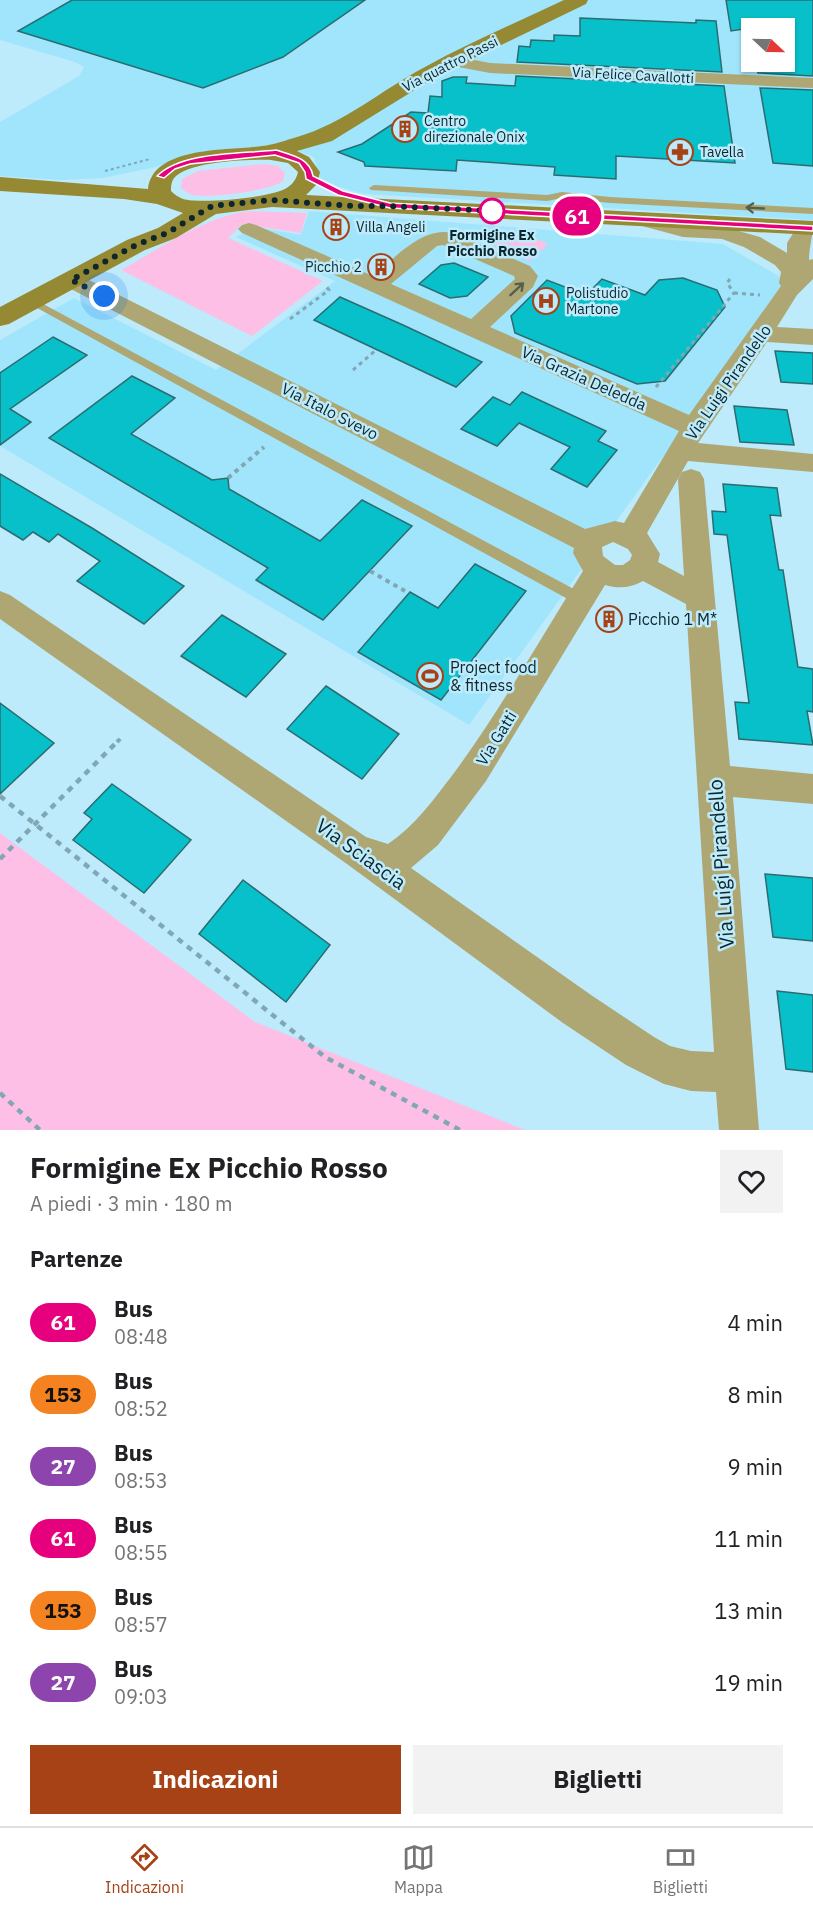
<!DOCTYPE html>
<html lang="it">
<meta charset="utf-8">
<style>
:root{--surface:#fff;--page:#f2f2f2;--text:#202124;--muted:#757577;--line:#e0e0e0;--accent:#a74216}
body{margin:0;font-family:"IBM Plex Sans",sans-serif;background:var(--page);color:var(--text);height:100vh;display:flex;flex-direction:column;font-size:22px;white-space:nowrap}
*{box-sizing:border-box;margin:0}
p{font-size:20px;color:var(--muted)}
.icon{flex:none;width:33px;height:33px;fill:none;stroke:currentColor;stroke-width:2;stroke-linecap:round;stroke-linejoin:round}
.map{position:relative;height:1130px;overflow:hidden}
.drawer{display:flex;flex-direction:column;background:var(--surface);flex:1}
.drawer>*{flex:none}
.badge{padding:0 12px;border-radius:20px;font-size:21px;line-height:39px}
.needle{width:39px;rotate:112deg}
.controls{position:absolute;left:741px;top:18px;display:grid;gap:12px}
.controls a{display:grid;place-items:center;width:54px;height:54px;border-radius:0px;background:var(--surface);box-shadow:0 2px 4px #0004;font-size:30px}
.you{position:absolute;width:30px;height:30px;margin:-15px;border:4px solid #fff;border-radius:50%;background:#1a73e8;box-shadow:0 0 0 9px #1a73e833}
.map>.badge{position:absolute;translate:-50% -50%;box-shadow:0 0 0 3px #fff}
h2{padding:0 30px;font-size:22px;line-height:54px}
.round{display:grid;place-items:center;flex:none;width:63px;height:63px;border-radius:0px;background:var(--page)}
.summary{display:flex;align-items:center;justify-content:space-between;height:102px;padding:0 30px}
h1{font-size:28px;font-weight:700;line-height:45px}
.primary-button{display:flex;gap:12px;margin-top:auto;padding:12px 30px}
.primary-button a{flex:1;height:69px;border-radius:0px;background:var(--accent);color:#fff;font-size:24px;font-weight:700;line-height:69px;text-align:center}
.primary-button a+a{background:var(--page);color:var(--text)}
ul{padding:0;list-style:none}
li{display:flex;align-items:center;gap:18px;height:72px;padding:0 30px}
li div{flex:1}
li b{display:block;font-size:22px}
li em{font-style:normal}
li .badge{min-width:66px;font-weight:700;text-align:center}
.menu{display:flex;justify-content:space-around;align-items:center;height:84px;border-top:2px solid var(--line);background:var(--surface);font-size:16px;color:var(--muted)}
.menu a{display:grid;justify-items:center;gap:3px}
.menu .active{color:var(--accent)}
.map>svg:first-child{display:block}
.built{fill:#a1e5fc;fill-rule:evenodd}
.green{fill:#febfe7}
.building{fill:#07c0c9;stroke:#2c6c70;stroke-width:1.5}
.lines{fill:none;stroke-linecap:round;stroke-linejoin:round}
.path-far3{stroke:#81a7b4;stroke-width:2;stroke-dasharray:3 3;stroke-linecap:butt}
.path-far2{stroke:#81a7b4;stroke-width:3;stroke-dasharray:4 4;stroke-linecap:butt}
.path-far1{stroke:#81a7b4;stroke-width:4;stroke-dasharray:4.5 4.5;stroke-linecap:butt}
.path{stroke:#81a7b4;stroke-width:4.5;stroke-dasharray:6 6;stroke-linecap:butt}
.lane{fill:#aea773;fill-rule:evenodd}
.street{fill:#aea773;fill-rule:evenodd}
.secondary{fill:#958934;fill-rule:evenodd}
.oneway{stroke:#55604c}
.line{fill:#e6007e;stroke:#fff;stroke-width:1.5}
.walk{stroke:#0d252c;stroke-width:6;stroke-dasharray:0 10.8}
.stop-dot{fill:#fff;stroke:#e6007e;stroke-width:3}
.labels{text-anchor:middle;stroke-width:5;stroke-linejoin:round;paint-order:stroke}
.far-street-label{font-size:14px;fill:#0d252c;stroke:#bdebfb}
.far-poi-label{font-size:14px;fill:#0d252c;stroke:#bdebfb;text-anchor:start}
.far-stop-label{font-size:14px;font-weight:bold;fill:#0d252c;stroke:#bdebfb}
.street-label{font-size:16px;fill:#0d252c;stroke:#bdebfb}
.poi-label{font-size:16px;fill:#0d252c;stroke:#bdebfb;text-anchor:start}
.near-street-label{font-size:20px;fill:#0d252c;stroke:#bdebfb}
</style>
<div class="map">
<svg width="813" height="1130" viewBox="0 0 813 1130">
<rect width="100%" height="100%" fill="#bdebfb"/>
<!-- built -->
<g class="built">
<path d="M0,0H813V220L364,194L339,187L319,177L314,157L278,144L188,155L156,167L103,178L62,180L0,176V122L79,76L84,67L75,62L0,40ZM752,28H784V62H752Z"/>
<polygon points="309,211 723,244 789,282 469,725 0,446 0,340 74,298 216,370 335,281 236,237 255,227 301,235"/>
</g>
<!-- green -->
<g class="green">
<path d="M264,164L278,166L285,173L283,181C271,191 209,198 193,195C187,193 184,191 181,187L182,179L198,171Z"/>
<path d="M248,211L307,213L301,233L242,224L228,238L323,281L252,336L121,270C161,248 202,218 248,211Z"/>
<polygon points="472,233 528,235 548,244 530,261 469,235"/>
<polygon points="0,833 255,1022 525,1130 0,1130"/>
</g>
<!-- building -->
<g class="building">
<polygon points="72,0 365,0 283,57 203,88 18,31"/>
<polygon points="726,0 813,0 813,76 758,73 756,62 784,62 784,28 752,28 752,39 750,28 731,31"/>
<polygon points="580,18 696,23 696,20 716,21 722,72 517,62 519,46 530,47 531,40 554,41 554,35 580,36"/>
<polygon points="516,76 724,86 735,163 616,156 616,179 554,175 555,167 457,160 456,171 365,166 364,162 338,152 362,144 411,112 428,113 430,96 442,97 442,81 453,77 467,77 466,83 515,86"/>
<polygon points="760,88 813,90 813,166 773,163"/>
<polygon points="454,263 488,277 467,296 450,298 419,284 441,265"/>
<polygon points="683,278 717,290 725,307 665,381 637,384 515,333 511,316 547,280 586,295 602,279 645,295 659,280"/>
<polygon points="340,297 403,325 482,362 456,387 314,320"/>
<polygon points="53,337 87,355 10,409 31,422 0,445 0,373"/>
<polygon points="775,351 813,353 813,384 781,382"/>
<polygon points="132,376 175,398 131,434 212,480 228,478 229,489 320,541 362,500 412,526 323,620 256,580 268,568 49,438"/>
<polygon points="522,392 606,431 598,441 617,450 587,487 551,469 570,447 519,423 497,446 461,429 493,397 510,405"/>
<polygon points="734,406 787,410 794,445 740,442"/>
<polygon points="0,474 92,528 184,586 144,624 77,581 100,561 58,534 49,542 33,532 23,540 0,526"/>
<polygon points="723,484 777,488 781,516 770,515 779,570 783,570 798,667 813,669 813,712 807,711 813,745 739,739 735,702 749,703 727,535 714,534 712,511 726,512"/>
<polygon points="475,564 526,591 441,700 358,652 410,592 438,608"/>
<polygon points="222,615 286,654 246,697 181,656"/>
<polygon points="326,686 399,734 362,779 287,729"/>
<polygon points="0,703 54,743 0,794"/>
<polygon points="112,784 191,840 144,893 73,840 92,819 84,813"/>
<polygon points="765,874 813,878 813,941 773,937"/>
<polygon points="243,880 330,945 286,1002 199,934"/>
<polygon points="777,991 813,995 813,1072 786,1069"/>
</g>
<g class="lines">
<!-- path-far3 -->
<polyline class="path-far3" points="105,171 150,159"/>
<!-- path-far2 -->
<g class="path-far2">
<polyline points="730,279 727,283 734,293"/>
<polyline points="734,293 760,295"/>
<polyline points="290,319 329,290 326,286"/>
<polyline points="353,370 376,350"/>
<polyline points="656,387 734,293"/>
</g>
<!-- path-far1 -->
<g class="path-far1">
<polyline points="228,478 264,447"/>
<polyline points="370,571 405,591"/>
<polyline points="117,742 121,738"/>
</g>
<!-- path -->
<g class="path">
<polyline points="0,796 325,1057 460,1130"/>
<polyline points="0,859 118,741"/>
<polyline points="0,1093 40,1130"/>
</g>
<!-- lane -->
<g class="lane">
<polygon points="374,185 547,195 562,192 610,197 813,208 813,214 610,203 562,198 547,201 371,190 369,188"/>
<polygon points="32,298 585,595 587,599 585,603 575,603 28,303 27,301"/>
</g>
<!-- street -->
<g class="street">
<polygon points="454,56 490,63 813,78 813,88 490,73 448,65 445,61 448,57"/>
<path d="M638,213L684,225L731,229L760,237L787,253V243L799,224L813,223C813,237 809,247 809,260L813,259V279L797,295L777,327L813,329V345L767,342L698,443L813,454V472L688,461L647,533L660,554L658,562L684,576L678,479L682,472L691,469L700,472L704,479L730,766L813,774V804L733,797L759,1130H719L716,1092L691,1091L664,1084L626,1065L563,1023L347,864L0,619V591L10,595L366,837L388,844C415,826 434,799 454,773C501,709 540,639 583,571L573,553L574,548L63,285L60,280L63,275L71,273L79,275L585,529L615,521L624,523L679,431L242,233L238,229L242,225L249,223L256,225L373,276C395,258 422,226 453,233L530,266L538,276L533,287L490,327L689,415L781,286L779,283L781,272L775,265L744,247L722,239L683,237L631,223L628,219L631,215ZM443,245L514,276L515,279L471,319L391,284L437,246ZM613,542L628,549L632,555L630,560L623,565H615L603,556L602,547ZM643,581L686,604L714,1052L691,1051L670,1046L654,1037L591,995L411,868L438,845L486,781L605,585C618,589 631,588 643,581Z"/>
</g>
<!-- secondary -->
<path class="secondary" d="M564,0H588L586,4L439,75L332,141L297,151L309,157L320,172L317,184L306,195L813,221V235L272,207L216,214L176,238L145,250L9,324L0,326V307L127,240L158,228L183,213L157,204L124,199L0,191V177L148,189C153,145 231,151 262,146C274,145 286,140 297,137C343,124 383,89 425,67C470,42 518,22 564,0ZM271,160L288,163L298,172C296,182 289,188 280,191C261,198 201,204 183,199C178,197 174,194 171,191C171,188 171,185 172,182C179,161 252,159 271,160Z"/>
</g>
<!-- one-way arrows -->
<defs><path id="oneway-shaft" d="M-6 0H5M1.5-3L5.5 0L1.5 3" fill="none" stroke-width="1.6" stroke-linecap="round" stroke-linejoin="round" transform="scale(1.5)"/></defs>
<g class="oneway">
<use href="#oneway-shaft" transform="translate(755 208) rotate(-177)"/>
<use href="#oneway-shaft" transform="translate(517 289) rotate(-43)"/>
</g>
<!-- line -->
<path class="line" d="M276,150C291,155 310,158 313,176L343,191L390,203L813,226V231L390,208L338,195L306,179L305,172L299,163L275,155L190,164L175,169L164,178L157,176C182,151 242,154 276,150Z"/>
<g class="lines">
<!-- walk -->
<polyline class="walk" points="104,296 71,280 136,245 167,233 212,206 271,200 353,206 390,206 494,211 492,211"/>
</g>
<!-- icons -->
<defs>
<symbol id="building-ring" viewBox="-11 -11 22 22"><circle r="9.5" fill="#bdebfb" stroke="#a74216" stroke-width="1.5"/><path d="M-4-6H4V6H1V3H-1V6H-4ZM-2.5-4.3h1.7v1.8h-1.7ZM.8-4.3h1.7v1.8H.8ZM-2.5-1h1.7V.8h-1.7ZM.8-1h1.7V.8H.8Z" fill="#a74216"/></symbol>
<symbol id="pharmacy-ring" viewBox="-11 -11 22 22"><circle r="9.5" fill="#bdebfb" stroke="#a74216" stroke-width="1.5"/><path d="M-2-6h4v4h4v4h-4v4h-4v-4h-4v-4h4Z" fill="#a74216"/></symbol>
<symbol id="hospital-ring" viewBox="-11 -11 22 22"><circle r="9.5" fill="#bdebfb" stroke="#a74216" stroke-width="1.5"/><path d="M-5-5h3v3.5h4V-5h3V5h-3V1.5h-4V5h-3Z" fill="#a74216"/></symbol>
<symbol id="stadium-ring" viewBox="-11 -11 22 22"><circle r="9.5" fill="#bdebfb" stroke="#a74216" stroke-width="1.5"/><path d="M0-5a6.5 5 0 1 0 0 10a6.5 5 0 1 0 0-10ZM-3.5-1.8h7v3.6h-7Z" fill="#a74216"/></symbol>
</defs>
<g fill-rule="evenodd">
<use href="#building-ring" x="390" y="114" width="30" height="30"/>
<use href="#pharmacy-ring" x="665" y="137" width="30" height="30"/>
<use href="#building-ring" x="321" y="212" width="30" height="30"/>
<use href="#building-ring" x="366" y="252" width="30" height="30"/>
<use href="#hospital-ring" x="531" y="286" width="30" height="30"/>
<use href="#building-ring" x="594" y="604" width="30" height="30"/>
<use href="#stadium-ring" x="415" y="661" width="30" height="30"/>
</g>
<!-- markers -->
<circle class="stop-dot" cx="492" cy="211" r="12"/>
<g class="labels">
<!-- far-street labels -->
<g class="far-street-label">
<text transform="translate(450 64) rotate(-27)" y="5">Via quattro Passi</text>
<text transform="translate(633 75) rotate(3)" y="5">Via Felice Cavallotti</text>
</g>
<!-- far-poi labels -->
<g class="far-poi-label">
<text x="424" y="126">Centro<tspan x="424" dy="16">direzionale Onix</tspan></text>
<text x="700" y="157">Tavella</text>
<text x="356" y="232">Villa Angeli</text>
<text x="362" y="272" text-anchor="end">Picchio 2</text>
<text x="566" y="298">Polistudio<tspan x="566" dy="16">Martone</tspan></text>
</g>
<!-- far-stop labels -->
<g class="far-stop-label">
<text x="492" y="240">Formigine Ex<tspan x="492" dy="16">Picchio Rosso</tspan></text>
</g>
<!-- street labels -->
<g class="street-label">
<text transform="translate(584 378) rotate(24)" y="6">Via Grazia Deledda</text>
<text transform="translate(728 382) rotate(-55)" y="6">Via Luigi Pirandello</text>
<text transform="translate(330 411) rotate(27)" y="6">Via Italo Svevo</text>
<text transform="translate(496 738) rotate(-58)" y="6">Via Gatti</text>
</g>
<!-- poi labels -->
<g class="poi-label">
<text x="628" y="625">Picchio 1 M*</text>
<text x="450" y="673">Project food<tspan x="450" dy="18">&amp; fitness</tspan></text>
</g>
<!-- near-street labels -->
<g class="near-street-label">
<text transform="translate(361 854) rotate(36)" y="7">Via Sciascia</text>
<text transform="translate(721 864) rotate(-94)" y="7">Via Luigi Pirandello</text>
</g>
</g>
</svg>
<div class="controls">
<a><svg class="needle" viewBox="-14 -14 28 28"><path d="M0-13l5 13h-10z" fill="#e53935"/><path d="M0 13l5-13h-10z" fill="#757577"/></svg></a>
</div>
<div class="you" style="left:104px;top:296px"></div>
<b class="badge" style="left:577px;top:216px;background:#e6007e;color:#fff">61</b>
</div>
<section class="drawer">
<div class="summary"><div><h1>Formigine Ex Picchio Rosso</h1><p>A piedi · 3 min · 180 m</p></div><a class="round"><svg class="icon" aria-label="heart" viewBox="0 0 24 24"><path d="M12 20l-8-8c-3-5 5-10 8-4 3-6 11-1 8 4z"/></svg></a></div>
<h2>Partenze</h2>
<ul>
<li><span class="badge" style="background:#e6007e;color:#fff">61</span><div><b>Bus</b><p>08:48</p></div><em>4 min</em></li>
<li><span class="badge" style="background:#f58220;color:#111">153</span><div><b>Bus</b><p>08:52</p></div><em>8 min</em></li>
<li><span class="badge" style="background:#8e44ad;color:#fff">27</span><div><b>Bus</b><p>08:53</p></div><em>9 min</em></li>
<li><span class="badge" style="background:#e6007e;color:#fff">61</span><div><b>Bus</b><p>08:55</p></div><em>11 min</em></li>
<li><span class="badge" style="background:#f58220;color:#111">153</span><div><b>Bus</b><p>08:57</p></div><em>13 min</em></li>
<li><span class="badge" style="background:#8e44ad;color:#fff">27</span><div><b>Bus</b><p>09:03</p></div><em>19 min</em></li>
</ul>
<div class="primary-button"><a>Indicazioni</a><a>Biglietti</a></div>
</section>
<nav class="menu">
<a class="active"><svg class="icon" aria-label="directions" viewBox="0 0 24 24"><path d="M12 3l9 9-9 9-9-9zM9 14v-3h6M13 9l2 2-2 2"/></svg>Indicazioni</a>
<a><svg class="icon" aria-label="map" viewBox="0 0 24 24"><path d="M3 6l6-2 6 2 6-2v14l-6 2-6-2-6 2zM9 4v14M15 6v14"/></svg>Mappa</a>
<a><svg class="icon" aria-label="tickets" viewBox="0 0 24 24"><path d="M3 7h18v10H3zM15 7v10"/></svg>Biglietti</a>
</nav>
